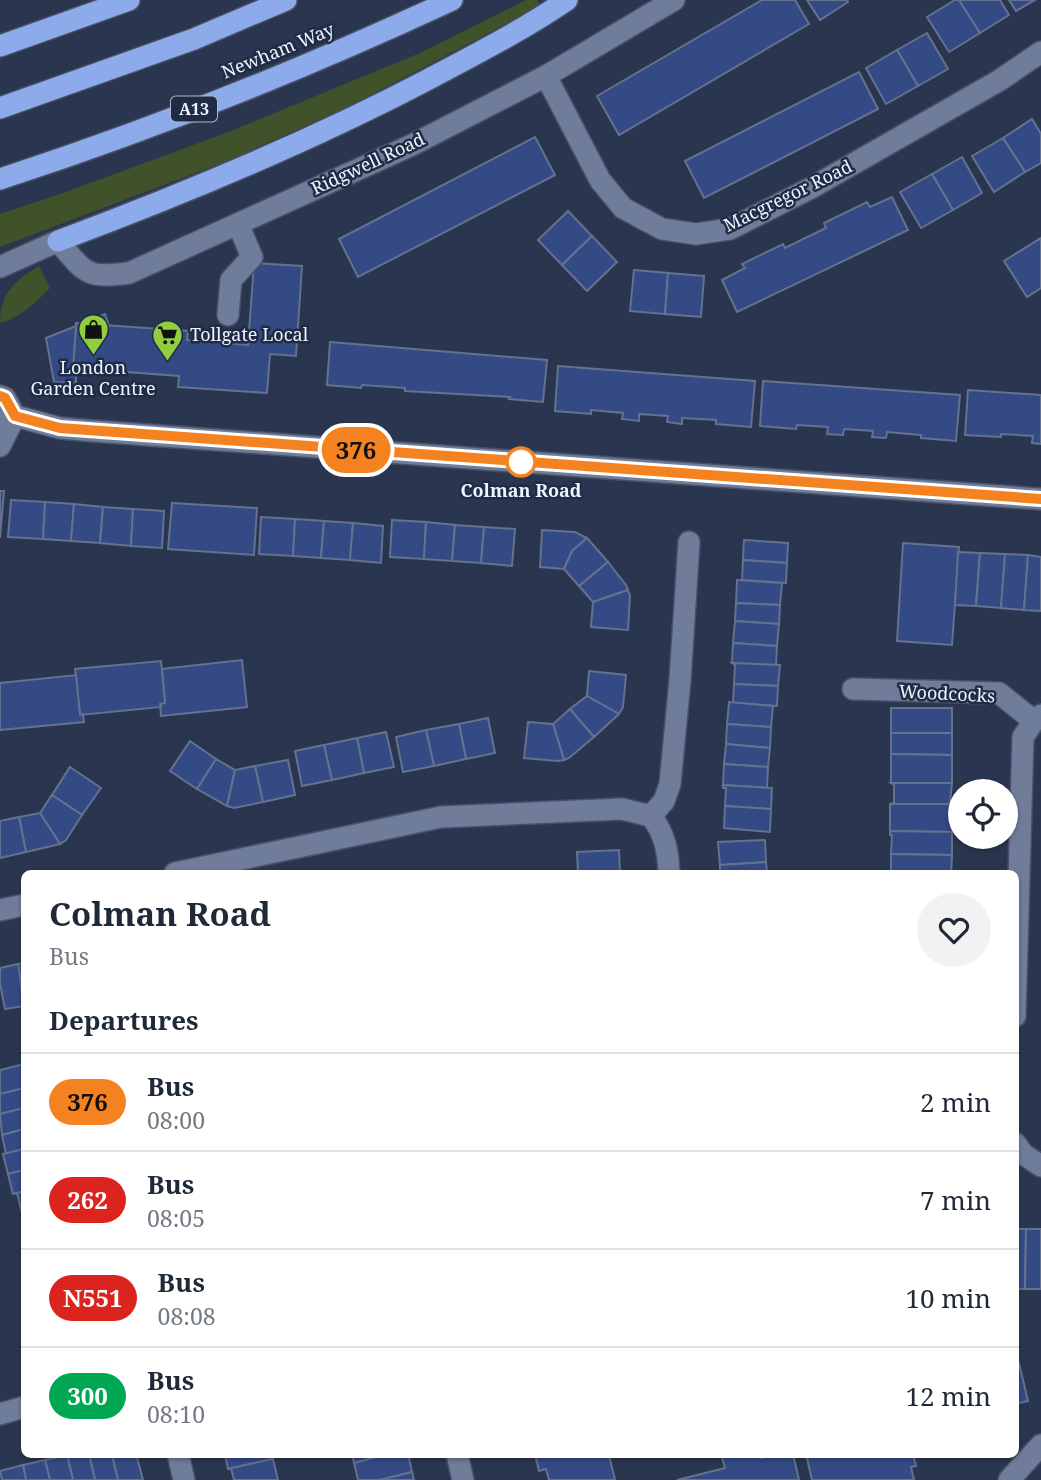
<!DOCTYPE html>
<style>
:root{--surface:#fff;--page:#f2f2f3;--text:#1f2937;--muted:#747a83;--line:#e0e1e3}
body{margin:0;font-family:"Noto Serif",serif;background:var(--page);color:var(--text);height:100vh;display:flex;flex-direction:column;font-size:26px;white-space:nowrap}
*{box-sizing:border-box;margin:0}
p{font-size:23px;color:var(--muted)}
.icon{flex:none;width:38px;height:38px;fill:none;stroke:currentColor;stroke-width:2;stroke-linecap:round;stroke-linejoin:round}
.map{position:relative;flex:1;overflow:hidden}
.panel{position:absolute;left:21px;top:870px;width:998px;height:588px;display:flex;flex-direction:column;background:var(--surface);border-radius:10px;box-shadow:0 2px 5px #0004}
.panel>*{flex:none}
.badge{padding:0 14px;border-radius:23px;font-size:24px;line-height:46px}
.buttons{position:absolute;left:948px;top:779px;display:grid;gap:14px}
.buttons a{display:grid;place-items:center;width:70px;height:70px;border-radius:50%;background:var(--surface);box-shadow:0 2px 5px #0004;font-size:35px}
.map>.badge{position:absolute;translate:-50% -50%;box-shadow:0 0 0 4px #fff}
h2{padding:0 28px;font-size:26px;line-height:63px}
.round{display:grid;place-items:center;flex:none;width:74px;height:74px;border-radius:37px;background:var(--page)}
.headline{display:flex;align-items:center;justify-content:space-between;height:119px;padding:0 28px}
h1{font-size:33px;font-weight:700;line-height:52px}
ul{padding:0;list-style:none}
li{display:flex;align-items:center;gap:21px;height:98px;padding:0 28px;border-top:2px solid var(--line)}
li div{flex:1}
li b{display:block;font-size:26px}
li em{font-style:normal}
li .badge{min-width:77px;font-weight:700;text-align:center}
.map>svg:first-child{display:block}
.green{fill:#3f522a}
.building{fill:#334a84;stroke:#64718f;stroke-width:2}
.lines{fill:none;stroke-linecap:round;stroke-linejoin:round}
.minor-casing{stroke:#485065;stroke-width:24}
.highway-casing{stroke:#485065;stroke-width:24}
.minor{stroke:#6f7d9a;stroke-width:21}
.highway{stroke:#8daaeb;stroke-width:21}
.line-casing{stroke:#fff;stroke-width:16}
.line{stroke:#f58220;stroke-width:10}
.stop-dot{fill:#fff;stroke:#f58220;stroke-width:3.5}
.labels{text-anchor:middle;stroke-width:5;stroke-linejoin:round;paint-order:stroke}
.shield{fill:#202c45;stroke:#b0b7c6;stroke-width:2}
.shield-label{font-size:16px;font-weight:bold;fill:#eef3fd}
.street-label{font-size:18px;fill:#eef3fd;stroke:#202c45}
.poi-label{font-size:18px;fill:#eef3fd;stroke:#202c45;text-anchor:start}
.stop-label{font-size:18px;font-weight:bold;fill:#eef3fd;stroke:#202c45}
</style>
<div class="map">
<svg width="1041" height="1480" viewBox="0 0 1041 1480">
<rect width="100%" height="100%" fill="#2a3650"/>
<!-- green -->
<g class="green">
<polygon points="526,0 537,0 540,6 348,107 222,163 0,247 0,214 66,192 231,131 420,53"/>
<path d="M39,266L50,288C35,303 22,317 0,323C0,294 15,280 39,266Z"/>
</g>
<!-- building -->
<g class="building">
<polygon points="762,0 795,0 809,24 619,135 597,96"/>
<polygon points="807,0 847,0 848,2 820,20"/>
<polygon points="955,0 959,0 980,33 949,52 927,17"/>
<polygon points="959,0 1000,0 1009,15 980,33"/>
<polygon points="1009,0 1035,0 1016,11"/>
<polygon points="927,33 948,69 918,86 897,50"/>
<polygon points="897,50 918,86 886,104 866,68"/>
<polygon points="859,72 878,109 704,198 685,161"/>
<polygon points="1032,119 1041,134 1041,163 1025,172 1003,138"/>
<polygon points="535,137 555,175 358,277 339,239"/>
<polygon points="1003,138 1025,172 994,192 972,156"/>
<polygon points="962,157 982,193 953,210 932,174"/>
<polygon points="932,174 953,210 921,228 900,192"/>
<polygon points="892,197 908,230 737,312 722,280 745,268 742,264 783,244 785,248 826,228 824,223 867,202 870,207"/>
<polygon points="568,211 592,236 562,265 538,240"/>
<polygon points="592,236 617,262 587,291 562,265"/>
<polygon points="1041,238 1041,288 1027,297 1004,261"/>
<polygon points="254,263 302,266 296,356 270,354 267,393 178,387 179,376 73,368 76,323 188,331 187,340 248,345"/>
<polygon points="634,270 668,273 665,314 630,311"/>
<polygon points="668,273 704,276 701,317 665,314"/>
<polygon points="105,314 109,326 82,324"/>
<polygon points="76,326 73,368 76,369 76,383 54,382 46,338"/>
<polygon points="330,342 547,360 543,402 509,399 510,397 405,391 405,388 362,385 361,388 327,385"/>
<polygon points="558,366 755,381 751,427 716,424 716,420 682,418 682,424 667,422 668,416 639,414 639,421 622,419 623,413 591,410 591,414 555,411"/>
<polygon points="763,381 960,395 956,441 921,438 921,435 887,432 886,438 872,437 873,431 844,429 843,435 827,434 828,427 797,425 796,429 760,426"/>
<polygon points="968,390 1041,395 1041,444 1032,443 1033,436 1001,434 1001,437 965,435"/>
<polygon points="0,491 4,491 0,538"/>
<polygon points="11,500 45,502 43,539 8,537"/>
<polygon points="45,502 74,504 71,541 43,539"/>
<polygon points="172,503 257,508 254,555 168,549"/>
<polygon points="74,504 103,507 100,543 71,541"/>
<polygon points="103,507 133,509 131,546 100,543"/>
<polygon points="133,509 164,511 162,548 131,546"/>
<polygon points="261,517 295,519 293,556 259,554"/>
<polygon points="295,519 324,521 321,558 293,556"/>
<polygon points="392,520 426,522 424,559 390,557"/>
<polygon points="324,521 353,523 350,560 321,558"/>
<polygon points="426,522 455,525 452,561 424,559"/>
<polygon points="353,523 383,526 381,563 350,560"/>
<polygon points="455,525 484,527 481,563 452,561"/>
<polygon points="484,527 515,529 512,566 481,563"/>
<polygon points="542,530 575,532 587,538 572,551 564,569 540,567"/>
<polygon points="587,538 608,562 579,586 564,569 572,551"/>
<polygon points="744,540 788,543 787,563 743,560"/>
<polygon points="903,543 959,547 952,645 897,641"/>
<polygon points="958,552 980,553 976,606 955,605"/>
<polygon points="980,553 1005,554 1001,608 976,606"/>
<polygon points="1005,554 1028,555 1024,610 1001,608"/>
<polygon points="1028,555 1041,557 1041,611 1024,610"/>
<polygon points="743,560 787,563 786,583 742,580"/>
<polygon points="608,562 626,585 628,590 593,602 579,586"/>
<polygon points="737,580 782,583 780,605 736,603"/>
<polygon points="628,590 630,596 628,630 591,627 593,602"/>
<polygon points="736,603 780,605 779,624 735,621"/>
<polygon points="735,621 779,624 777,646 733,643"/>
<polygon points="733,643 777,646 776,666 732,663"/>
<polygon points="242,660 247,707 161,716 160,704 165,703 162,669"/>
<polygon points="161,661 165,703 160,704 161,707 80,715 75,669"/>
<polygon points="732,663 780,665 778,686 734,684 735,665"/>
<polygon points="589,671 626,675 623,707 619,714 587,696"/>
<polygon points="76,675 80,715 83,714 84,722 0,730 0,683"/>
<polygon points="734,684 778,686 777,706 733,703"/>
<polygon points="587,696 619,714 594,737 570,709"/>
<polygon points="729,702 773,706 771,727 727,724"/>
<rect x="891" y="708" width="61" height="25"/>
<polygon points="570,709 594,737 569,758 564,760 553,724"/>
<polygon points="488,718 495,753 466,759 459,724"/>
<polygon points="528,722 553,724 564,760 558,761 524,758"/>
<polygon points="459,724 466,759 434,766 426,730"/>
<polygon points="727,724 771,727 770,748 726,744"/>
<polygon points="426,730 434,766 403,772 396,737"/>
<polygon points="386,732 394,767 364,773 357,738"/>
<polygon points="891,733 952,733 952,755 891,754"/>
<polygon points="357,738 364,773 332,780 324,745"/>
<polygon points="190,741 216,759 197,789 170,771"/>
<polygon points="726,744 770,748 768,767 724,764"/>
<polygon points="324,745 332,780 302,786 295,751"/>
<polygon points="891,754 952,755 952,783 891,783"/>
<polygon points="216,759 235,770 227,806 197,789"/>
<polygon points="288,760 295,795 263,802 255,766"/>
<polygon points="724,764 768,767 767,788 723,785"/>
<polygon points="255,766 263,802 234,808 227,806 235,770"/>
<polygon points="70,767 101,788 82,815 52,795"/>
<polygon points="891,783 952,783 950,803 952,804 890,804 894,803 894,785"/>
<polygon points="723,785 772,788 771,809 725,806 726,788 723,788"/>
<polygon points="52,795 82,815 66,840 60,844 40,813"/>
<polygon points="890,804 952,804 952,832 890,831"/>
<polygon points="725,806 771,809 770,832 724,828"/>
<polygon points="40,813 60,844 26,852 19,817"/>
<polygon points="19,817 26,852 0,858 0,821"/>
<polygon points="890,831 952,832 952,855 891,854 892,835 890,835"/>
<polygon points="765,840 766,862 720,865 718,842"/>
<polygon points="619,850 620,873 578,873 577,852"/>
<polygon points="891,854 952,855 951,873 891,873"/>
<polygon points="766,862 767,873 720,873 720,865"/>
<polygon points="24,963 24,998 18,964"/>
<polygon points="18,964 24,1006 5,1009 0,984 0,968"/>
<polygon points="24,1064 24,1088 0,1094 0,1070"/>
<polygon points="24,1088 24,1108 0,1114 0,1094"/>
<polygon points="24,1108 24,1129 2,1135 0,1114"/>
<polygon points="24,1129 24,1149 6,1154 2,1135"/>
<polygon points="24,1149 24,1170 8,1174 3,1154"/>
<polygon points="24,1170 24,1191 13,1194 8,1174"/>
<polygon points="24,1191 24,1213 22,1213 17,1193"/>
<polygon points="1015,1229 1026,1229 1025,1289 1015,1289"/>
<polygon points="1026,1229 1041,1229 1041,1289 1025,1289"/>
<polygon points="1019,1363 1028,1401 1015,1404 1015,1364"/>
<polygon points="89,1454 112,1454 118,1480 95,1480"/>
<polygon points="89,1454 95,1480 73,1480 67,1455"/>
<polygon points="112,1454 136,1454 143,1480 118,1480"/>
<polygon points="225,1454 270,1454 271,1460 228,1469"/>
<polygon points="352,1454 388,1454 354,1463"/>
<polygon points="388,1454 408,1454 412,1472 380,1480 358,1480 354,1463"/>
<polygon points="535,1454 612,1454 609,1455 615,1480 549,1480 546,1469 539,1471"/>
<polygon points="721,1454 759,1454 760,1458 777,1454 793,1454 799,1480 677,1480 725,1468"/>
<polygon points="806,1454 913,1454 916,1466 911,1467 914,1480 812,1480"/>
<polygon points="67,1455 73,1480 50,1480 45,1460"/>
<polygon points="273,1459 278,1480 234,1480 231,1468"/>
<polygon points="45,1460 50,1480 26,1480 23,1465"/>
<polygon points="23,1465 26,1480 2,1480 0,1471"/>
<polygon points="412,1472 414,1480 380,1480"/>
</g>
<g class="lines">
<defs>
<g id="minor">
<polyline points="546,76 600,180 623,208 662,229 696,234 730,229 811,188 1000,80 1041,52"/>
<path d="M0,267L58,241C85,272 84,279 129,273L412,145L546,76L674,0"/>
<polyline points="228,315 231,280 252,257 238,224"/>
<polyline points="0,396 5,398 15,416"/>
<polyline points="0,423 15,416 60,428 93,431 1041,499"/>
<polyline points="0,446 15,416"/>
<polyline points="853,689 999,693 1034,721"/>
<polyline points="651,816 664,801 670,784 680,680 689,542"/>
<path d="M651,816C665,834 668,851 669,873"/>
<polyline points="175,873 441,817 622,809 651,816"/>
<polyline points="0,910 24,905"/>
<polyline points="1015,1016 1023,737 1034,721 1041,715"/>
<polyline points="1015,1143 1023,1154 1041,1166"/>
<polyline points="0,1414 24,1407"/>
<polyline points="178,1454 184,1480"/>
<polyline points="457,1454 463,1480"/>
<polyline points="1009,1480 1041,1445"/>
</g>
<g id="highway">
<polyline points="0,46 129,0"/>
<polyline points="0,108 194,39 286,0"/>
<path d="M0,179C154,129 306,68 452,0"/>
<path d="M58,241C184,194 309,142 429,79C476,54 523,30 567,0"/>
</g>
</defs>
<!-- minor casing -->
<use href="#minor" class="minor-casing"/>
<!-- highway casing -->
<use href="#highway" class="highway-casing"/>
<!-- minor -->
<use href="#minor" class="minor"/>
<!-- highway -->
<use href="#highway" class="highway"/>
</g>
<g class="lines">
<defs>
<polyline id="line" points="0,396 5,398 15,416 60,428 1041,499"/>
</defs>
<!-- line casing -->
<use href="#line" class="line-casing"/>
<!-- line -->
<use href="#line" class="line"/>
</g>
<!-- icons -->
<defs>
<symbol id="shop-pin" viewBox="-11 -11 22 30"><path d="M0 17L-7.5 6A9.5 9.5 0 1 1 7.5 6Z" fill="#91cd3f" stroke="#202c45"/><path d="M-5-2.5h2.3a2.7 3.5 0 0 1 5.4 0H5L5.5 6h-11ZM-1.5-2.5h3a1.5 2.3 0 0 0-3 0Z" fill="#111"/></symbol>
<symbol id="supermarket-pin" viewBox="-11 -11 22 30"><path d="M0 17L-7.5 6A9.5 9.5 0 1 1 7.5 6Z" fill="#91cd3f" stroke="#202c45"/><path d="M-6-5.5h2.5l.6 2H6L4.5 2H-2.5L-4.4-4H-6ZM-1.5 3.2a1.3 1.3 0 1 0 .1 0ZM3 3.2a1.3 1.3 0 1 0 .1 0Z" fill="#111"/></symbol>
</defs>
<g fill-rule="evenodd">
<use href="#shop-pin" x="76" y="312" width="35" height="47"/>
<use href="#supermarket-pin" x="150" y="318" width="35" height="47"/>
</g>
<!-- markers -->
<circle class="stop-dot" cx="521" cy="462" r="14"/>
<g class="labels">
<!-- shield labels -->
<rect class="shield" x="171" y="96.5" width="46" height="25" rx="5"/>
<g class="shield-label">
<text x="194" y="115">A13</text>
</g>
<!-- street labels -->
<g class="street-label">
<text transform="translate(278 51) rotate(-22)" y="6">Newham Way</text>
<text transform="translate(368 164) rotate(-25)" y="6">Ridgwell Road</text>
<text transform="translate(788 196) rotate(-26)" y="6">Macgregor Road</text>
<text transform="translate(947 694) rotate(3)" y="6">Woodcocks</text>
</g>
<!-- poi labels -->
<g class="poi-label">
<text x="190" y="341">Tollgate Local</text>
<text x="93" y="374" text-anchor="middle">London<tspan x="93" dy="21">Garden Centre</tspan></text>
</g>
<!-- stop labels -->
<g class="stop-label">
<text x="521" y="497">Colman Road</text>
</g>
</g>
</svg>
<div class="buttons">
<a><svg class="icon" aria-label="locate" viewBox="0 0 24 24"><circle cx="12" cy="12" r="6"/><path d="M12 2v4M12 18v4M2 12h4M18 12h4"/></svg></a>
</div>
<b class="badge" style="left:356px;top:450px;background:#f58220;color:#111">376</b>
<section class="panel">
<div class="headline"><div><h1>Colman Road</h1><p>Bus</p></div><a class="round"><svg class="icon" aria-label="heart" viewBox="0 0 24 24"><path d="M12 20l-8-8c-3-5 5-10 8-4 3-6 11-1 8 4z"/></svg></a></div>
<h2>Departures</h2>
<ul>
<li><span class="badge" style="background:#f58220;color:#111">376</span><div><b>Bus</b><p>08:00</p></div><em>2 min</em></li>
<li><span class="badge" style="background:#dc241f;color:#fff">262</span><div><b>Bus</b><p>08:05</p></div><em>7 min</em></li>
<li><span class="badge" style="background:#dc241f;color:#fff">N551</span><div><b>Bus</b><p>08:08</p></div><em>10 min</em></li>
<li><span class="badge" style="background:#00a651;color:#fff">300</span><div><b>Bus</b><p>08:10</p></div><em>12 min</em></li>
</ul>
</section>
</div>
